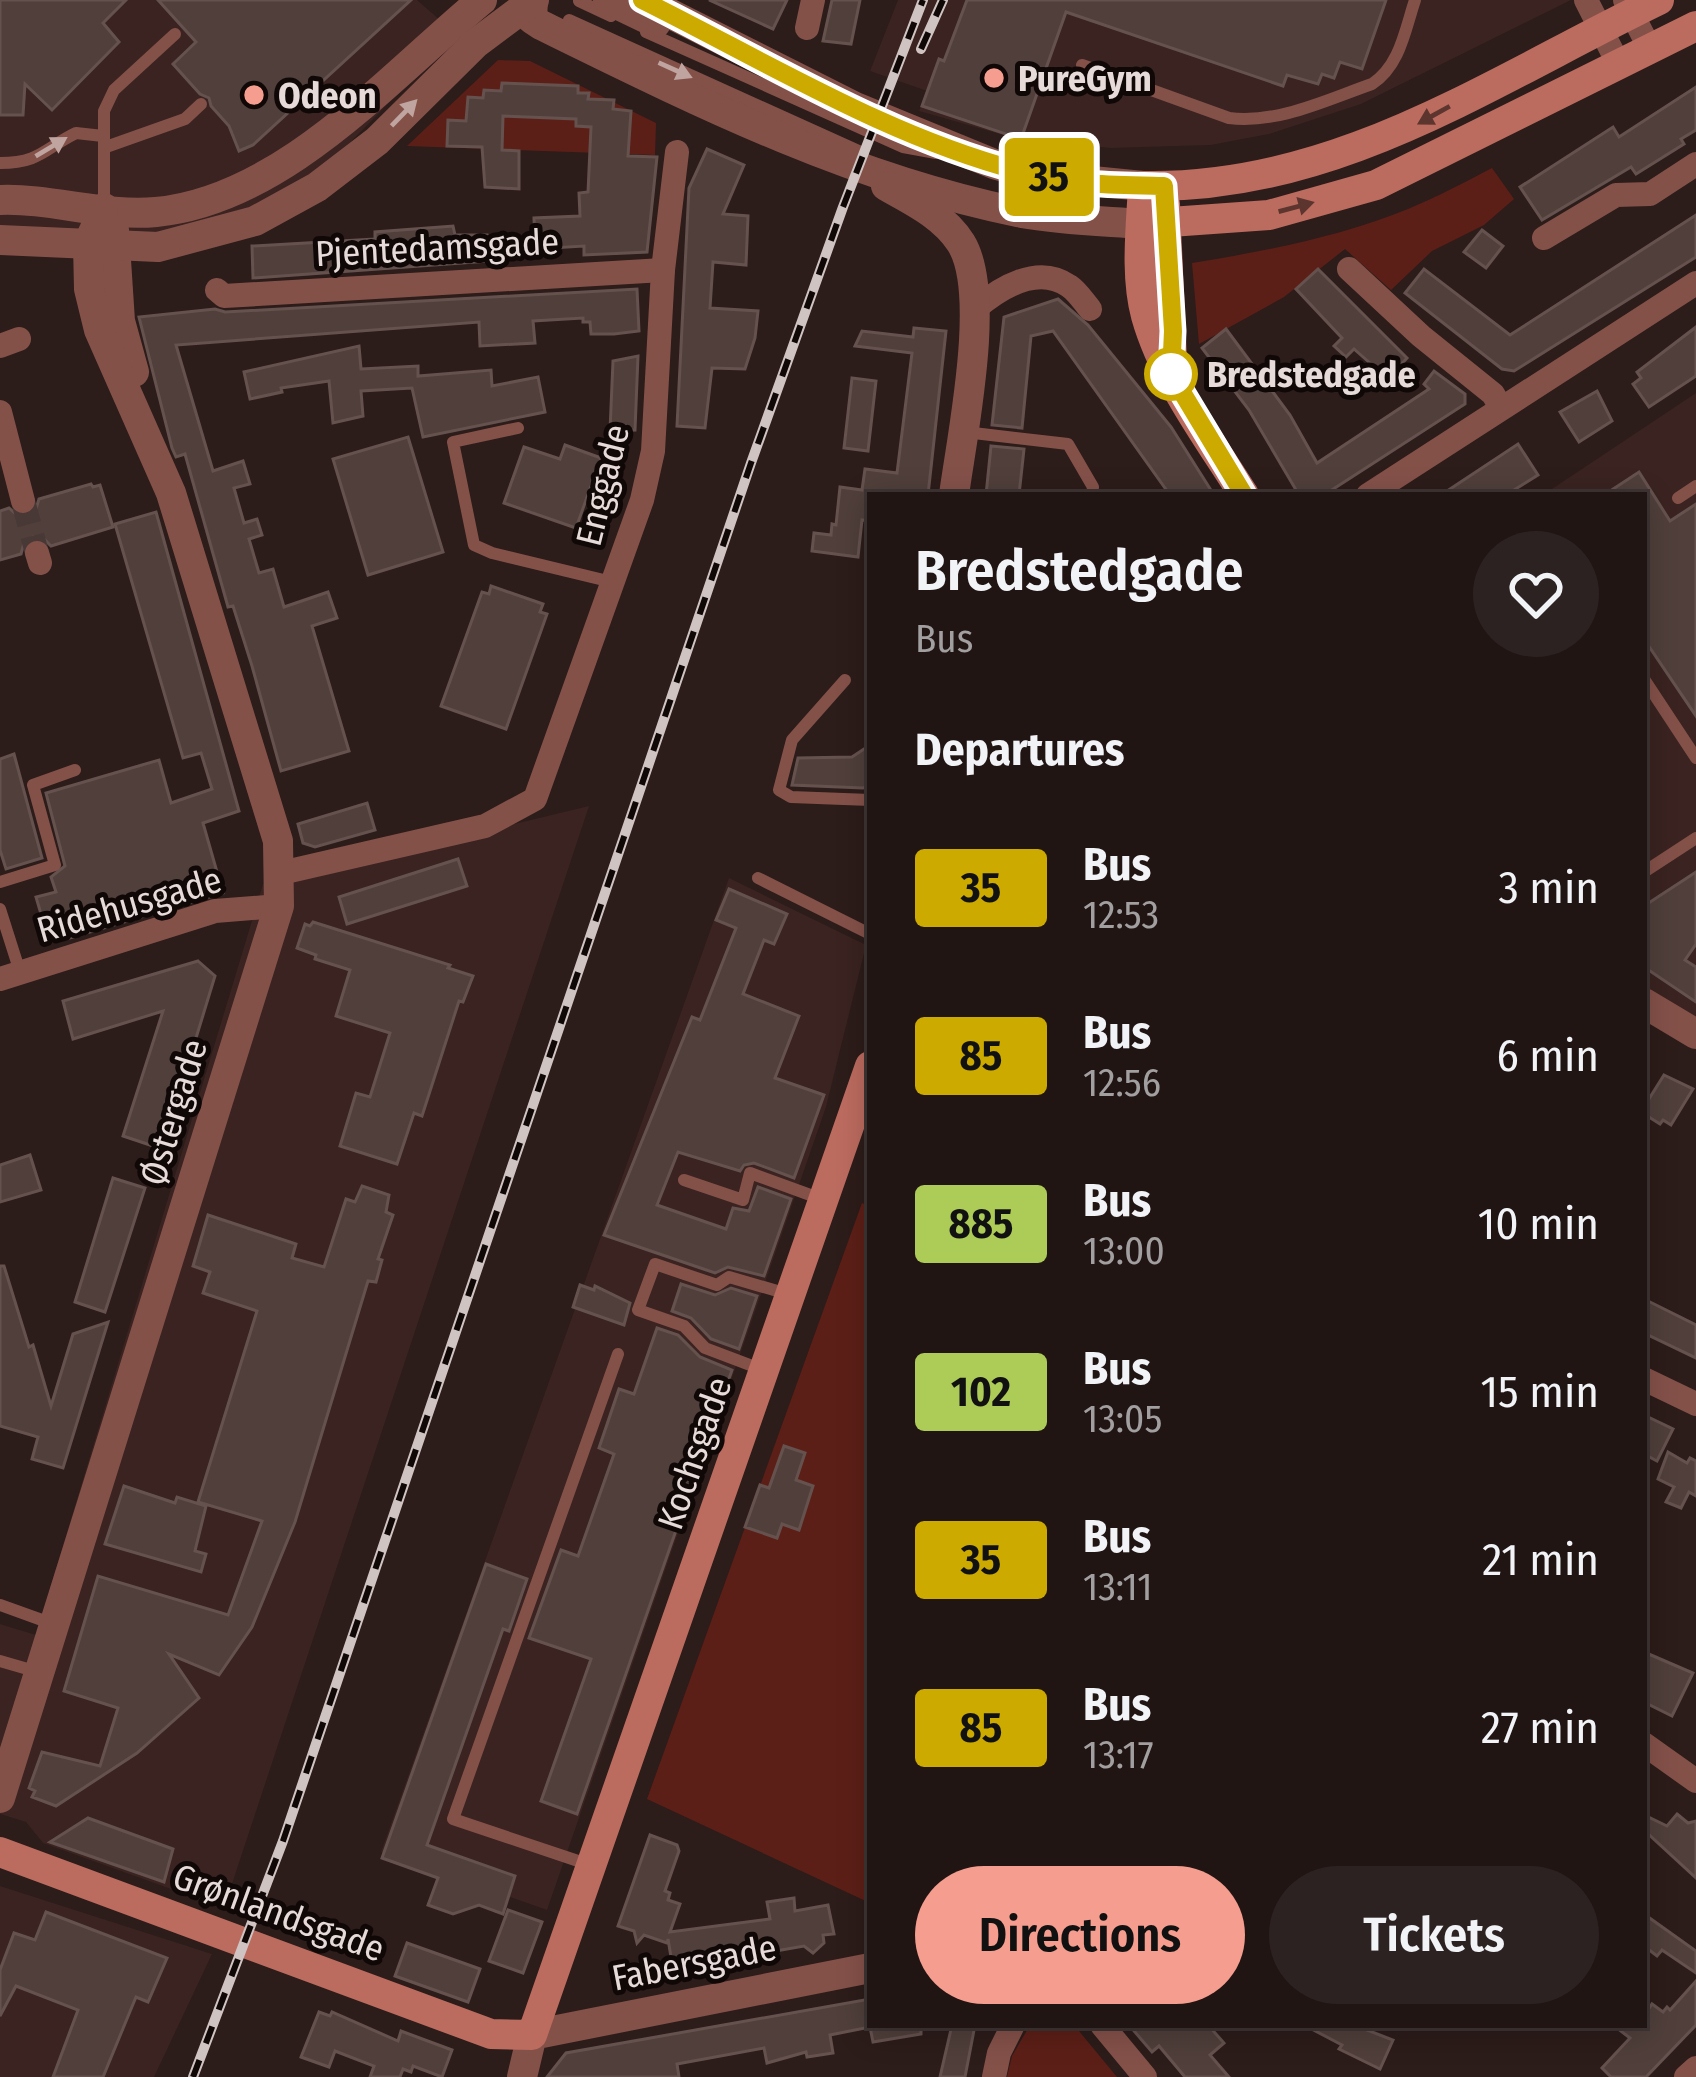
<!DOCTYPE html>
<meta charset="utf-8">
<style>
:root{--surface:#211514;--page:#2d2222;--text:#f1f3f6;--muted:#a29fa0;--line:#3e3434;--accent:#f59d8e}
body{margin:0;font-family:"Fira Sans Condensed",sans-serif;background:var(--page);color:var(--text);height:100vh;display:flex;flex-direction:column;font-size:45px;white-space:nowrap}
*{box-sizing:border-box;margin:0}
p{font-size:39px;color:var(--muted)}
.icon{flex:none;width:66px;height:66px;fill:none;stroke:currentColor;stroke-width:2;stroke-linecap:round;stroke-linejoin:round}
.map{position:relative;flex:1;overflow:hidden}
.panel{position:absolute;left:867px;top:492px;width:780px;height:1536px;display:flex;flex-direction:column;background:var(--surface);border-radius:0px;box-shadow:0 6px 30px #0003,0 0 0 3px var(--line)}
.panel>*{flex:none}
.badge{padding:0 24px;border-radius:9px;font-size:42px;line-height:78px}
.map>.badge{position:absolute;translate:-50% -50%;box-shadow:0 0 0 6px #fff}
h2{padding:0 48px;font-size:45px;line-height:108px}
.round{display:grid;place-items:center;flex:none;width:126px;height:126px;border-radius:63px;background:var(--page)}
.headline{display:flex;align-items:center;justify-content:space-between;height:204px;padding:0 48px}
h1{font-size:57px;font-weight:600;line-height:90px}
.cta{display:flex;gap:24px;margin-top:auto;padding:24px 48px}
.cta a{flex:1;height:138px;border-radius:72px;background:var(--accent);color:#111;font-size:48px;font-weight:600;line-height:138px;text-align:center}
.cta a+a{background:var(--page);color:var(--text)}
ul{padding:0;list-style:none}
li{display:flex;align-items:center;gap:36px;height:168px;padding:0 48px}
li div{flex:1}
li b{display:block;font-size:45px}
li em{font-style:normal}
li .badge{min-width:132px;font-weight:700;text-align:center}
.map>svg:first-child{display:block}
.built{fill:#3a2320}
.green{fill:#5c1f17}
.building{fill:#503f3b;stroke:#65524f;stroke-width:3}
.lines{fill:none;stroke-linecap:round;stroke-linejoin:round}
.minor-tunnel{stroke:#483937;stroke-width:24;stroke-dasharray:24 12;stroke-linecap:butt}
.service{stroke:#845149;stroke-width:12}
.minor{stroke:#845149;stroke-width:24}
.tertiary{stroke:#845149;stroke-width:30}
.secondary{stroke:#bc6b5f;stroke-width:30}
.rail-casing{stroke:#d0c4c2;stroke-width:10}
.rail{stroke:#0f0807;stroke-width:6;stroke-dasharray:18;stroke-linecap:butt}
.oneway{fill:#bfa49f}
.oneway2{fill:#5d352f}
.line-casing{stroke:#fff;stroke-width:27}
.line{stroke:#ca0;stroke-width:18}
.poi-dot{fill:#f59d8e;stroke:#0f0807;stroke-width:4.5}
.stop-dot{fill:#fff;stroke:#ca0;stroke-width:6}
.labels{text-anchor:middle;stroke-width:10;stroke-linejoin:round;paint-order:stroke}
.poi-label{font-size:36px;font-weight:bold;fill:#e6dbd9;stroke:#0f0807;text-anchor:start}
.street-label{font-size:36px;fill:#e6dbd9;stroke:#0f0807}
.stop-label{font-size:36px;font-weight:bold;fill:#e6dbd9;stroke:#0f0807;text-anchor:start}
</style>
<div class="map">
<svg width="1696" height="2077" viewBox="0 0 1696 2077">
<rect width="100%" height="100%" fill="#2c1c1a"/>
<!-- built -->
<g class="built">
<polygon points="0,0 417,0 456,34 339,154 273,200 211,223 140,236 0,240"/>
<polygon points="898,0 1571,0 1361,104 1269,134 1211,145 1111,148 1021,140 919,111 927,91 870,71"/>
<polygon points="1696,393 1696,1039 1644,1007 1644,495 1543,495"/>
<polygon points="589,806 224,1908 43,1843 26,1822 0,1814 0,1624 36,1635 263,884"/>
<polygon points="729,878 866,945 826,1107 547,1910 381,1852"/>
<polygon points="0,1886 212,1954 154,2077 0,2077"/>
</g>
<!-- green -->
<g class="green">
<polygon points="498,60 530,61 656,123 655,155 407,146"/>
<path d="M1492,168L1514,199L1484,225L1432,251L1391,290L1345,249L1284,297L1199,344L1192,263C1266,251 1339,237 1408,209C1437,197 1465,182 1492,168Z"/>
<polygon points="862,1203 870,1207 870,1903 647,1799"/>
<polygon points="1030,2025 1074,2025 1117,2077 1007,2077 1012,2056"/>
</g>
<!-- building -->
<g class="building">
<polygon points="0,0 126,0 103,23 119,42 52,110 25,84 23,115 0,115"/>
<polygon points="158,0 411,0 253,145 239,151 229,126 211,106 209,98 200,94 173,64 196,42"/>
<polygon points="709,0 787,0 773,29"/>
<polygon points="832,0 860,0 851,44 823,41"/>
<polygon points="967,0 1386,0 1362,69 1340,62 1334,78 1322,74 1318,84 1287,75 1283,86 1066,12 1021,139 922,106 939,59 944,61"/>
<polygon points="502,83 578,86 578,93 589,93 588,99 614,100 613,109 631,111 628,156 657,157 647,252 584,255 584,246 535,249 534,218 580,216 579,193 588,192 591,127 576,126 576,119 503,116 502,150 519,151 519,189 485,187 482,147 447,146 448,120 466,121 468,97 483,98 484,90 501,91"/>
<polygon points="1696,87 1696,130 1681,139 1684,144 1636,174 1631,167 1542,220 1520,187 1613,127 1619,137"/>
<polygon points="707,149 744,165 723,214 748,216 746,265 713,262 710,308 758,311 755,338 745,369 712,368 705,428 677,426 689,188"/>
<polygon points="1696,215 1696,257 1514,371 1502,369 1405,293 1424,269 1510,335"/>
<polygon points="453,226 455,235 487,235 488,261 253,278 252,246 375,239 375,232"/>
<polygon points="1482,230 1503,246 1486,268 1464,252"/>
<polygon points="1318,269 1407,358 1388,379 1354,349 1346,357 1334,346 1342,338 1296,289"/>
<polygon points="637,289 639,331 614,334 591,334 590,322 583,322 583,318 533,321 535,343 480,346 479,322 176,345 213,471 243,461 250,484 234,488 244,523 257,519 262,535 249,539 259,573 273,569 284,607 328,592 337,618 312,626 349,751 281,771 252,666 233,606 228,607 185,454 176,457 172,448 139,317 215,309 225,312"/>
<polygon points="1058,299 1088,325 1171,427 1214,495 1170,495 1053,331 1031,336 1022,428 992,425 1004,317"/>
<polygon points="1696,327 1696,376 1649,407 1633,384 1641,378 1637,372"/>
<polygon points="914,328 946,331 928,495 870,495 870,521 862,520 858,557 812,551 814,533 831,535 832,524 836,525 840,487 862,490 865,469 897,473 912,353 855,346 862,331 913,337"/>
<polygon points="1226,329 1290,415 1317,463 1429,389 1424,384 1434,371 1465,394 1465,404 1324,495 1299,495 1249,410 1202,348"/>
<polygon points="359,346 361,369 418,366 418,376 491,370 492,386 538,377 545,412 423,437 412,388 361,391 363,416 333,423 329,381 281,388 282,392 250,399 244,372"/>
<polygon points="638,356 635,430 610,431 613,361"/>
<polygon points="852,378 876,381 868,451 844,448"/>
<polygon points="1597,391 1612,421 1579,442 1560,412"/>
<polygon points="408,437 443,552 368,575 333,459"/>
<polygon points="1518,444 1538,475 1506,495 1441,495"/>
<polygon points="565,445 601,458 576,528 504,503 524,447 560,459"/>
<polygon points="991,446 1024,449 1019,495 986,495"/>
<polygon points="1639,472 1670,521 1696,504 1696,716 1644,639 1644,495 1604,495"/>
<polygon points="91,484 93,487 100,485 113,527 51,546 42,537 33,537 24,543 21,554 0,560 0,511 9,508 18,516 28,517 35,512 39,499"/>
<polygon points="156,512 239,811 203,823 223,893 70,938 63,915 43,921 36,897 56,892 51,877 65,866 46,793 159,760 171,803 212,789 201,753 183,758 115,524"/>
<polygon points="491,586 543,604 540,612 547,614 506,729 441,706 482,592 489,594"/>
<polygon points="870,745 870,784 863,788 792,785 798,758 852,757"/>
<polygon points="14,754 42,858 6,869 0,850 0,759"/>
<polygon points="367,803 375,830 315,847 303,843 298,824"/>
<polygon points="458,859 467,886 347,924 339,897"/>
<polygon points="1696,872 1696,944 1685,960 1696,967 1696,1002 1644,967 1644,906"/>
<polygon points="729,889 787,914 774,944 764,940 743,994 799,1016 775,1078 824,1095 794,1178 754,1163 744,1165 740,1171 678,1152 657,1205 726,1229 733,1208 749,1211 758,1187 791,1199 764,1276 728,1267 715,1273 604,1235 692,1017 700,1020 736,928 716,920"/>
<polygon points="313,922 450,965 448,968 473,976 463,1002 459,1001 422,1116 414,1113 397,1164 340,1146 356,1093 370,1097 390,1033 336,1016 350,970 315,959 316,955 297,948 305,924 310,926"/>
<polygon points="198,961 215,976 162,1149 123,1136 163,1011 73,1039 63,1001"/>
<polygon points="1664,1075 1693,1089 1671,1125 1663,1120 1660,1124 1644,1114 1644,1107"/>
<polygon points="30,1155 41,1190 0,1202 0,1165"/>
<polygon points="113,1178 145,1188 105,1312 75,1302"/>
<polygon points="362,1186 389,1195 386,1212 393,1215 378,1259 382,1260 376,1282 368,1281 295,1522 252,1627 219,1675 169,1654 199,1698 137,1753 56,1806 32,1797 35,1791 29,1788 42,1752 100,1766 118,1708 64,1691 98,1576 228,1615 262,1521 198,1502 257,1311 203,1293 210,1272 193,1266 208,1215 296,1244 292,1258 324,1267 346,1199 355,1202"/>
<polygon points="0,1266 4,1266 29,1347 33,1345 51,1406 73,1334 108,1322 63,1468 32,1459 38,1437 0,1426"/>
<polygon points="681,1284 715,1295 731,1288 757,1296 739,1349 711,1339 691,1318 672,1311"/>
<polygon points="580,1285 594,1290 595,1286 630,1303 624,1325 573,1307"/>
<polygon points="1644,1299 1696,1325 1696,1358 1644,1333"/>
<polygon points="657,1328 678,1335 700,1357 732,1370 577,1814 541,1801 591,1659 529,1638 561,1550 578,1556 614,1454 599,1448 619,1389 634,1394"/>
<polygon points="1644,1415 1673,1429 1657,1461 1644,1454"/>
<polygon points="784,1446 805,1453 796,1480 813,1486 799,1530 782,1524 777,1538 745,1527 760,1485 769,1488"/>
<polygon points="1668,1452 1687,1463 1690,1458 1696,1461 1696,1496 1689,1492 1681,1508 1666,1502 1674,1487 1658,1479"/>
<polygon points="124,1486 175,1503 177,1497 206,1506 195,1551 206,1554 201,1572 105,1544"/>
<polygon points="486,1564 527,1579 509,1631 503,1629 427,1845 515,1876 503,1914 479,1905 453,1914 428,1905 438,1878 382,1858"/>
<polygon points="1644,1652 1693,1673 1672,1716 1644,1702"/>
<polygon points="1677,1814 1688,1823 1696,1821 1696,1878 1644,1830 1644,1815 1667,1826"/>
<polygon points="88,1818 173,1849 164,1882 50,1842"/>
<polygon points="650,1835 677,1845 679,1851 665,1891 670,1893 668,1900 680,1904 670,1932 770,1919 767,1902 794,1898 795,1911 828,1905 834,1934 823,1935 824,1943 813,1953 804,1946 673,1969 668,1939 667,1943 644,1935 637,1943 634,1931 618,1926"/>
<polygon points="508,1910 542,1922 523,1973 489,1961"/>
<polygon points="46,1912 167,1958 148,2002 136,1997 103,2077 53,2077 78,2010 16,1986 0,2016 0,1970 14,1933 35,1940"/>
<polygon points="1644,1914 1696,1951 1696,1973 1662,1950 1657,1956 1644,1946"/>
<polygon points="407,1943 480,1969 468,2002 395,1976"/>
<polygon points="1696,1981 1696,2025 1646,2077 1611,2077 1602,2068 1630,2038 1613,2025 1644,2025 1644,2016 1652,2004 1663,2012 1667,2007 1670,2010"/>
<polygon points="870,1999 870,2025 921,2025 921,2034 873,2042 870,2027 830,2035 833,2053 807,2057 806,2052 767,2063 764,2048 677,2064 679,2077 547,2077 566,2053"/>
<polygon points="319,2012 330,2016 332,2012 398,2041 401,2031 452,2050 442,2077 413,2066 411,2072 403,2069 400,2077 370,2077 374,2066 335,2051 329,2067 301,2057"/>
<polygon points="952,2025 975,2025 965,2077 940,2077"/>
<polygon points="1129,2025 1208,2025 1224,2043 1210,2055 1229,2077 1185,2077 1159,2046 1152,2052"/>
<polygon points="1304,2025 1354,2025 1393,2040 1380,2069 1339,2049 1342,2045"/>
</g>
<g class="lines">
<!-- minor-tunnel -->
<polyline class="minor-tunnel" points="23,501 37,553"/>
<!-- service -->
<g class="service">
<polyline points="579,1 611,16"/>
<polyline points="569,20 863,153"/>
<polyline points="646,32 903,147 936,153"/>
<path d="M1082,65L1229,118C1278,124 1326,100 1372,84C1400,66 1405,30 1415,0"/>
<polyline points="106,147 185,119 201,104"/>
<path d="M0,163C40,163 45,148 76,133L103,136"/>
<polyline points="104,207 104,111 114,90 175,34"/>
<polyline points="518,428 453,442 474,545 492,553 612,582"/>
<polyline points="965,432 1068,444 1093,487 1092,495"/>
<polyline points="1678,498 1696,486"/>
<polyline points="1644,679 1696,758"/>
<polyline points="845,680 792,740 779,790 791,797 870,800"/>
<polyline points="1644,872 1696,838"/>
<polyline points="758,878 870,934"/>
<polyline points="0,882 55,865 33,785 75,770"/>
<polyline points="0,909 20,972"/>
<polyline points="684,1180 743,1200 750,1173 824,1200"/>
<polyline points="763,1370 705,1348 684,1326 638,1310 655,1264 717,1285 729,1277 791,1295"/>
<polyline points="0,1605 53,1624"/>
<polyline points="0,1661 38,1672"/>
<polyline points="590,1865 453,1819 618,1354"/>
</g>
<!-- minor -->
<g class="minor">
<polyline points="1586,0 1619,65"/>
<polyline points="1625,0 1650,49"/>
<polyline points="807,28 813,0"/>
<polyline points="1544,238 1616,195 1650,194 1696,164"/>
<polyline points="1349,269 1421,336 1493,394 1500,406"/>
<polyline points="217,290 224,296 663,270"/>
<path d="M976,308C1000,288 1038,264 1069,286C1077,291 1084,302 1090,309"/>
<polyline points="0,346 19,339"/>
<polyline points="0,412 23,501"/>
<polyline points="1368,495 1696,283"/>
<polyline points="37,553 40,563"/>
<polyline points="281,873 485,826 535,799 642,500 653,451 663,270 677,152"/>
<polyline points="0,979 215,911 279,906"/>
<polyline points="1644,1379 1696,1404"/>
<polyline points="1644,1744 1696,1781"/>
<polyline points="1102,2025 1145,2077"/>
<polyline points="994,2077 999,2053 1013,2025"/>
<polyline points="1686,2077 1696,2068"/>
</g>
<!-- tertiary -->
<g class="tertiary">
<path d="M533,0L532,19L541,25C696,101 851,179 1022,213C1061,220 1102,221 1142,224"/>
<polyline points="608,0 656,23"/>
<polyline points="643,0 855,107 994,164 1031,175 1143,186"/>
<path d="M886,186C913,201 944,216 961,243C992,293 962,435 954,495"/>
<path d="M0,200C51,198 105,217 156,212C283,200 389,77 482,0"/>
<polyline points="114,230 120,321 134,372"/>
<polyline points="0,240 158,247 255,221 317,187 377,141 475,44 534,0"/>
<polyline points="1644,1003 1696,1034"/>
<polyline points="0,1798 279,906 278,841 171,493 99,330 89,289 88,244 104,208"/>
<polyline points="522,2077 532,2035 870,1968"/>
</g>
<!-- secondary -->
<g class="secondary">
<polyline points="1165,204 1172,360"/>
<polyline points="1142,224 1269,215 1376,185 1696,26"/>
<path d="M1244,495C1209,439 1164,380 1146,316C1135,275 1141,227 1143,186C1337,190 1491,81 1659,0"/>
<polyline points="0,1852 491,2034 532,2035 870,1066"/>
</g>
<defs>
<g id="rail">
<polyline points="921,49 943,0"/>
<polyline points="193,2077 283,1841 751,463 843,207 923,0"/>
</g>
</defs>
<!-- rail casing -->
<use href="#rail" class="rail-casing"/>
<!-- rail -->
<use href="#rail" class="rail"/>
</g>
<!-- one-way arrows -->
<defs><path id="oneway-solid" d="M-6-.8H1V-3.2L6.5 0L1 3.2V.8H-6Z" transform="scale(3)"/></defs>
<g class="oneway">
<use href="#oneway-solid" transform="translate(675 70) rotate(24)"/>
<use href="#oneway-solid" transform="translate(404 113) rotate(-46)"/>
<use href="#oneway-solid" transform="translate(51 147) rotate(-31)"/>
</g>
<g class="oneway2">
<use href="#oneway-solid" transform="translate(1434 115) rotate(151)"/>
<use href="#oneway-solid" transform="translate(1296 207) rotate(-15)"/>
</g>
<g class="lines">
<defs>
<path id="line" d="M642,0C767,62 891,139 1027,173C1071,185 1119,185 1164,186L1173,331L1171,374L1244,495"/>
</defs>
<!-- line casing -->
<use href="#line" class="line-casing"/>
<!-- line -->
<use href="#line" class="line"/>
</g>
<!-- markers -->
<g class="poi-dot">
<circle cx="994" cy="78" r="12"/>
<circle cx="254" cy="95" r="12"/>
</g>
<circle class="stop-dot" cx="1171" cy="374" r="24"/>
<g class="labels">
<!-- poi labels -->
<g class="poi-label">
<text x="1018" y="91">PureGym</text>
<text x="278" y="108">Odeon</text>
</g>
<!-- street labels -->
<g class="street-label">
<text transform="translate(437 247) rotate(-3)" y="13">Pjentedamsgade</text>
<text transform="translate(602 485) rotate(-76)" y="13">Enggade</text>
<text transform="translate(129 904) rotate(-16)" y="13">Ridehusgade</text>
<text transform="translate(173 1112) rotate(-73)" y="13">Østergade</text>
<text transform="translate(694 1453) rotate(-71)" y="13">Kochsgade</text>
<text transform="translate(279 1912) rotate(20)" y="13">Grønlandsgade</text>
<text transform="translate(694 1962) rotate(-11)" y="13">Fabersgade</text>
</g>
<!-- stop labels -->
<g class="stop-label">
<text x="1207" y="387">Bredstedgade</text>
</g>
</g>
</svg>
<b class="badge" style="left:1049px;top:177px;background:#ca0;color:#111">35</b>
<section class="panel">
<div class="headline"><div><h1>Bredstedgade</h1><p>Bus</p></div><a class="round"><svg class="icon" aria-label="heart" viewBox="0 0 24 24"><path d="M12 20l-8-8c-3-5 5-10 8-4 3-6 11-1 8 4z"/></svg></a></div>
<h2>Departures</h2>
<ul>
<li><span class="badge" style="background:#ca0;color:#111">35</span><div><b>Bus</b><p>12:53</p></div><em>3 min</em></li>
<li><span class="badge" style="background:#ca0;color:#111">85</span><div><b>Bus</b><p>12:56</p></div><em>6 min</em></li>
<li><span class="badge" style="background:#adcb57;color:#111">885</span><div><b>Bus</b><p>13:00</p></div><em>10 min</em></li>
<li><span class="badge" style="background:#adcb57;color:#111">102</span><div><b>Bus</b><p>13:05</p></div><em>15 min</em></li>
<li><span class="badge" style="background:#ca0;color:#111">35</span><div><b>Bus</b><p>13:11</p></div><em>21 min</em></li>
<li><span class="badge" style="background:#ca0;color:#111">85</span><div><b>Bus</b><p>13:17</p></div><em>27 min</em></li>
</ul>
<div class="cta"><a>Directions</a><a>Tickets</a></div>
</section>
</div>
